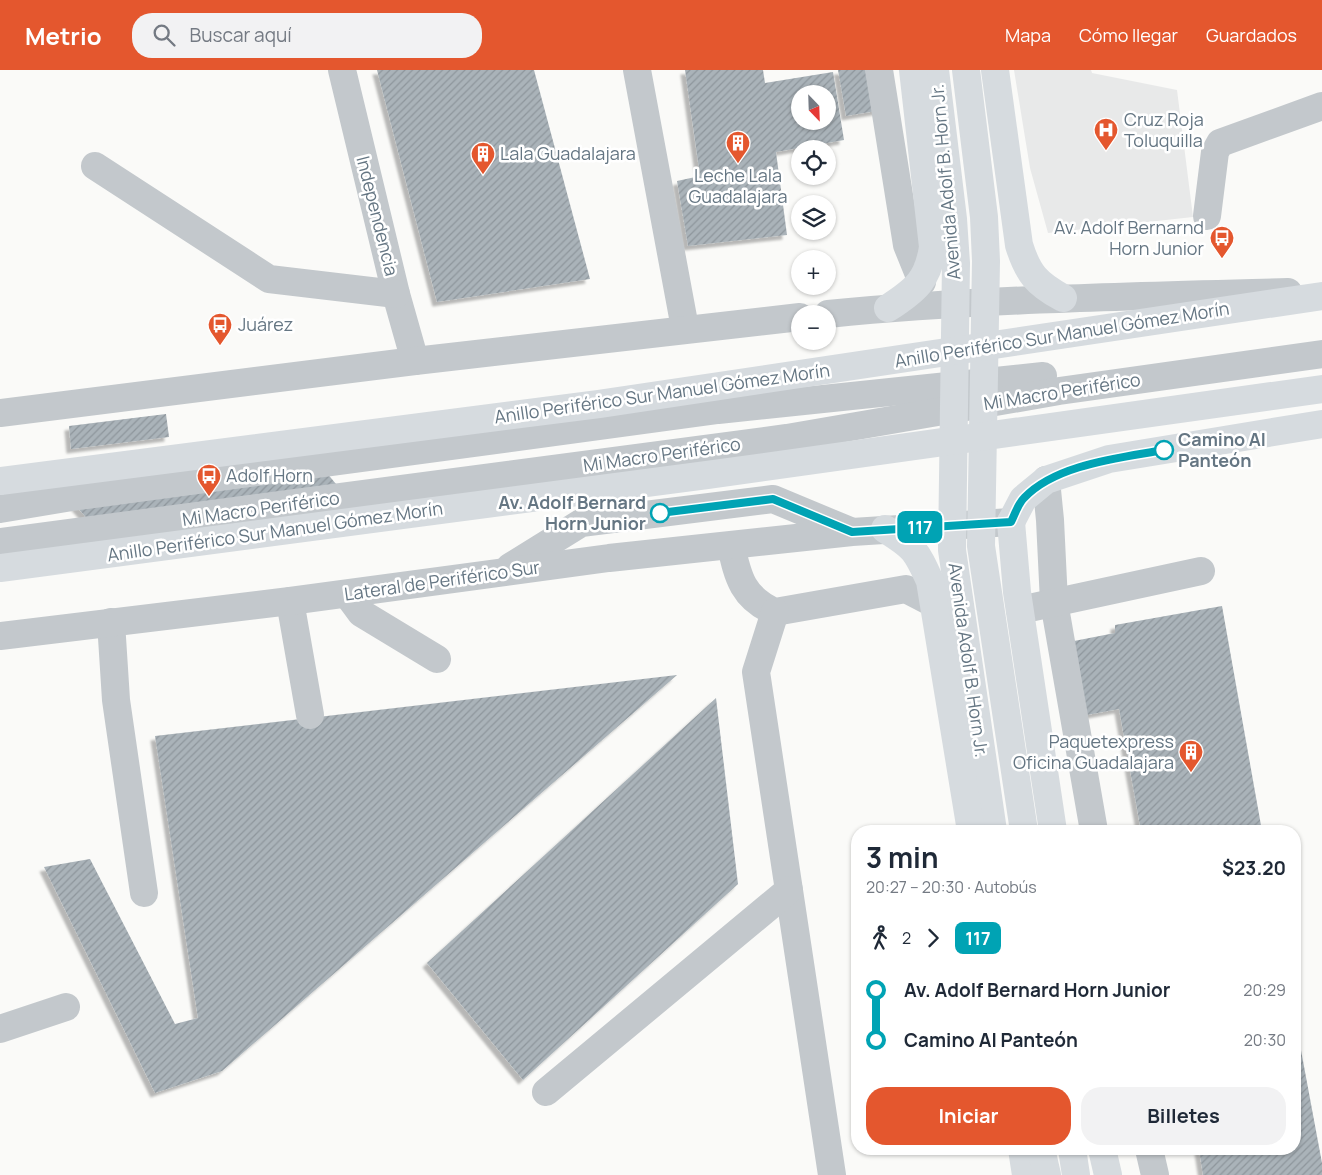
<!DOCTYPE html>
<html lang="es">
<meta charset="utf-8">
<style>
:root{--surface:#fff;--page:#f2f2f3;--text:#1f2937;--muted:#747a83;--accent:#e4572e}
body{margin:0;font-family:Manrope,sans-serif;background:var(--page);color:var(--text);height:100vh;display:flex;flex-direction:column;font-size:19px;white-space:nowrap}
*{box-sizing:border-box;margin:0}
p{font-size:16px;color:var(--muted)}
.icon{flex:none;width:28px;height:28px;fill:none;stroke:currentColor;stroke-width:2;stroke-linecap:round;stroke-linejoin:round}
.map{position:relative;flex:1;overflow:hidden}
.details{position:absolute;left:851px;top:755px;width:450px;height:330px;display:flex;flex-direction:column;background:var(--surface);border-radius:20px;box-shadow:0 1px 4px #0004}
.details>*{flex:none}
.badge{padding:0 10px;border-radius:8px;font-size:18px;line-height:32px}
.needle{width:32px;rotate:157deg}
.controls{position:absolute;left:791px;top:15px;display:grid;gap:10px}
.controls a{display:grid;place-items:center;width:45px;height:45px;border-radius:50%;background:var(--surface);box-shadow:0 1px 4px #0004;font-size:25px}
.map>.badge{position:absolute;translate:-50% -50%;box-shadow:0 0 0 2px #fff}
.legs{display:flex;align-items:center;gap:8px;height:55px;padding:0 15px;font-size:16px}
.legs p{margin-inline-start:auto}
.summary{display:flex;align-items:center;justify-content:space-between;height:85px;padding:0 15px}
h1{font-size:28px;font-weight:700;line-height:38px}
.primary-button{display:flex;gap:10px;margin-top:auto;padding:10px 15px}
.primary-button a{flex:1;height:58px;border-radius:20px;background:var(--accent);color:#fff;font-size:20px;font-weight:700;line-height:58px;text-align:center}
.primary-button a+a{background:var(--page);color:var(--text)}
ul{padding:0 15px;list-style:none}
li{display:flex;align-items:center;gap:18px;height:50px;font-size:19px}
li i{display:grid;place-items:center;width:8px;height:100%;margin:0 6px;background:currentColor}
li i::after{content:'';width:12px;height:12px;margin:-6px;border:4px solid;border-radius:50%;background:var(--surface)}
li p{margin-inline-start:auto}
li:first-child i{background:linear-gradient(#0000 50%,currentColor 0)}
li:last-child i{background:linear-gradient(currentColor 50%,#0000 0)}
header{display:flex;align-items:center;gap:30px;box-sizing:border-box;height:70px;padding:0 25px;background:var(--accent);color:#fff}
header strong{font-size:24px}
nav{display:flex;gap:28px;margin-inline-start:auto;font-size:18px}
.search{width:350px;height:45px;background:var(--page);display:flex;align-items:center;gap:12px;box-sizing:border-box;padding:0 18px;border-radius:20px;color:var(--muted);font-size:19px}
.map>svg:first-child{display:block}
.built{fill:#e8e9e9}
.building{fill:url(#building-hatch);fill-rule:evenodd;filter:url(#shadow)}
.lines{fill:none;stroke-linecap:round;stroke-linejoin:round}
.minor{stroke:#c3c8cc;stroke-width:28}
.major{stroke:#d6dbdf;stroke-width:28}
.highway{stroke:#d6dbdf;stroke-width:28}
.line-1-casing{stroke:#fff;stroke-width:11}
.line-1{stroke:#00a3b4;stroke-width:8}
.stop-1-dot{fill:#fff;stroke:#00a3b4;stroke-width:2.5}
.labels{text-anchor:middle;stroke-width:5;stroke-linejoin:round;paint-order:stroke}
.poi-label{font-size:18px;fill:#657683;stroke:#fff;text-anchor:start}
.street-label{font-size:18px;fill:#657683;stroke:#fff}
.stop-label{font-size:18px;font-weight:bold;fill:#657683;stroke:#fff;text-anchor:start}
</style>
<header>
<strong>Metrio</strong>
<div class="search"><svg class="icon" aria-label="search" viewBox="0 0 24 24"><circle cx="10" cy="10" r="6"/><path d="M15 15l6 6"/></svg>Buscar aquí</div>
<nav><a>Mapa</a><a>Cómo llegar</a><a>Guardados</a></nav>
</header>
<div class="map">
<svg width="1322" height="1105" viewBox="0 0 1322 1105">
<defs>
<pattern id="building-hatch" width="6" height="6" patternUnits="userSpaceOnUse" patternTransform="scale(1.25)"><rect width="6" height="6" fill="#aab3b9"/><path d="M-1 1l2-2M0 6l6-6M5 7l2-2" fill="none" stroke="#8e969c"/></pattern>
<filter id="shadow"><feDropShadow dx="-4.5" dy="4.5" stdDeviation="1" flood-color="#0004"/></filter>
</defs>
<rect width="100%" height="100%" fill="#fafaf8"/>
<!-- built -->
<polygon class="built" points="1014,0 1091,0 1092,3 1177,20 1193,147 1048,163 1030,98"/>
<!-- building -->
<g class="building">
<polygon points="377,0 534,0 590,209 437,232"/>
<path d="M685,0H763L765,13L833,2L844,70L776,82L787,165L688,176L677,111L700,106ZM800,24H828V51H800Z"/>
<polygon points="838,0 876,0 882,40 846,46"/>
<polygon points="166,344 169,367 71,379 69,356"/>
<polygon points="326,402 341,420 92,454 75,435"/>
<polygon points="1222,536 1262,761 1141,761 1119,639 1087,645 1074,571 1115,563 1115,555"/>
<polygon points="677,605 222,1001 155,1023 44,797 90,789 175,954 198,948 155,666"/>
<polygon points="716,628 738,814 523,1010 427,893"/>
<polygon points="1295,948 1322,1093 1322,1105 1203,1105 1199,1079 1295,1079"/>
</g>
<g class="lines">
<!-- minor -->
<g class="minor">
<polyline points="342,0 396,224 415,291"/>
<polyline points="637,0 685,258"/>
<polyline points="879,0 907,175 922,212"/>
<polyline points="95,96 269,209 396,224"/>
<polyline points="1207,146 1215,82 1220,73 1322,36"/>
<path d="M828,244C980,229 1134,226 1288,222"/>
<polyline points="0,343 415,291 800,247"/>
<polyline points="1046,410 1050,450 1054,532 1094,761"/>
<polyline points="0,439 72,427 718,340 1043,306"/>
<polyline points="0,472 787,368 1059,321 1322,284"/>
<path d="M731,476C738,508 743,528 775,542L906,519L935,534"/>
<polyline points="510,497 581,453 773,429 850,461"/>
<polyline points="347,524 361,543 437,589"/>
<polyline points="290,531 310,645"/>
<polyline points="1020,540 1201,501"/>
<polyline points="775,542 756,602 832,1105"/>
<polyline points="111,552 116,630 144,823"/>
<polyline points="0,566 290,531 609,488 852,462 1011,452"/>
<polyline points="0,959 66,937"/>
<polyline points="546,1022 789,820"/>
<polyline points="1149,1079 1155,1105"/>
</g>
<!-- major -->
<g class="major">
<polyline points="935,0 953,149 956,193 952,480 993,761"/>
<polyline points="966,0 984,147 986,191 981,476 1024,761"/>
<path d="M995,0L1019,175C1028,204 1037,214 1063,228"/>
<path d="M888,238C916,220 928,210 933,177L913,0"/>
<polyline points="1011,452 1017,522 1053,761"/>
<path d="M885,459C914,477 916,480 930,511L971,761"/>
<polyline points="1022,1079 1026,1105"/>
<polyline points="1041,1079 1047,1105"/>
<polyline points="1072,1079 1076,1105"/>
<polyline points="1102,1079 1108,1105"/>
</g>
<!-- highway -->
<g class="highway">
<polyline points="0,411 599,334 1322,226"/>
<polyline points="1011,452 1023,429 1046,410 1109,389 1322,354"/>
<polyline points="0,498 707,405 1322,319"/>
</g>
</g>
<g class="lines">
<defs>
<path id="line-1" d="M660,443L773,429L852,462L1011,452C1015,444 1018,434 1024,428C1056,394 1120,388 1164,380"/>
</defs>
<!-- line-1 casing -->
<use href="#line-1" class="line-1-casing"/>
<!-- line-1 -->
<use href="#line-1" class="line-1"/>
</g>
<!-- icons -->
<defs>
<symbol id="hospital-pin" viewBox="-11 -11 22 30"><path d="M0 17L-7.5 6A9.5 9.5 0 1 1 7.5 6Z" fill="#e4572e" stroke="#fff"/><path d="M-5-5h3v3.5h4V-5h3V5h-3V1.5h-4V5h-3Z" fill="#fff"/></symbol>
<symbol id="building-pin" viewBox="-11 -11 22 30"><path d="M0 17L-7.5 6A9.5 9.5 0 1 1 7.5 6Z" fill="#e4572e" stroke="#fff"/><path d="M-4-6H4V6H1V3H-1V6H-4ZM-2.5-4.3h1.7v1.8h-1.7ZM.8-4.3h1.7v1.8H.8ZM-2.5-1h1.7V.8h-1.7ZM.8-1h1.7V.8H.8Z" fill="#fff"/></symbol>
<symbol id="bus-pin" viewBox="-11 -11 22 30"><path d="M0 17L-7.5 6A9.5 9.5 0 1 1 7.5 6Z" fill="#e4572e" stroke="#fff"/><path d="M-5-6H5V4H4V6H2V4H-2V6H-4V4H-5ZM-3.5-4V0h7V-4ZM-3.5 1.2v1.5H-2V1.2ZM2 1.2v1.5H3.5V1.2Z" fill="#fff"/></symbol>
</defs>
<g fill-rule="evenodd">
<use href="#hospital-pin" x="1092" y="46" width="28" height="38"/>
<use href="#building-pin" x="724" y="59" width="28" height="38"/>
<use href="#building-pin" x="469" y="70" width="28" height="38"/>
<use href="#bus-pin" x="1208" y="154" width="28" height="38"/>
<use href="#bus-pin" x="206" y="241" width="28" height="38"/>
<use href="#bus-pin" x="195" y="392" width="28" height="38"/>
<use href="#building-pin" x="1177" y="668" width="28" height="38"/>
</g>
<!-- markers -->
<g class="stop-1-dot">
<circle cx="1164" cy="380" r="9"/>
<circle cx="660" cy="443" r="9"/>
</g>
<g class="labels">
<!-- poi labels -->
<g class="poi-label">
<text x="1124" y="56">Cruz Roja<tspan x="1124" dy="21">Toluquilla</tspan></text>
<text x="500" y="90">Lala Guadalajara</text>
<text x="738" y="112" text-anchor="middle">Leche Lala<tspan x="738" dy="21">Guadalajara</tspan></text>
<text x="1204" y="164" text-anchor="end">Av. Adolf Bernarnd<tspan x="1204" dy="21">Horn Junior</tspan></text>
<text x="238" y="261">Juárez</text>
<text x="226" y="412">Adolf Horn</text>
<text x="1174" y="678" text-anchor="end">Paquetexpress<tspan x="1174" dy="21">Oficina Guadalajara</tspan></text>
</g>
<!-- street labels -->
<g class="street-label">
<text transform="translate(946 112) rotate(-95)" y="6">Avenida Adolf B. Horn Jr.</text>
<text transform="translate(377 146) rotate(76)" y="6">Independencia</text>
<text transform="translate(1062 265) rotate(-9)" y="6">Anillo Periférico Sur Manuel Gómez Morín</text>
<text transform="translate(1062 322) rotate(-9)" y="6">Mi Macro Periférico</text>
<text transform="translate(662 324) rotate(-8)" y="6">Anillo Periférico Sur Manuel Gómez Morín</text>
<text transform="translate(662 385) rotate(-8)" y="6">Mi Macro Periférico</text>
<text transform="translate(261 439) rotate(-8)" y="6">Mi Macro Periférico</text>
<text transform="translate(275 462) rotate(-8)" y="6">Anillo Periférico Sur Manuel Gómez Morín</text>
<text transform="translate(442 511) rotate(-8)" y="6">Lateral de Periférico Sur</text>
<text transform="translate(968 590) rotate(82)" y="6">Avenida Adolf B. Horn Jr.</text>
</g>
<!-- stop labels -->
<g class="stop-label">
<text x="1178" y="376">Camino Al<tspan x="1178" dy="21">Panteón</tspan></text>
<text x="646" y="439" text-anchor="end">Av. Adolf Bernard<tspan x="646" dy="21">Horn Junior</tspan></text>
</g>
</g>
</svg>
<div class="controls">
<a><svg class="needle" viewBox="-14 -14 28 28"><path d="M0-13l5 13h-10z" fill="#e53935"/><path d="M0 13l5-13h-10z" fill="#747a83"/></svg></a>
<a><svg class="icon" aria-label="locate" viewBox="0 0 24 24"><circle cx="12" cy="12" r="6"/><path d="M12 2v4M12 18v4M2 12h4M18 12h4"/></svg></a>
<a><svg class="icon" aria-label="layers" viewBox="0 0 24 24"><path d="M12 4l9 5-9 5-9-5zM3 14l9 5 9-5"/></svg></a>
<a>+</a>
<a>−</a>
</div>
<b class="badge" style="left:920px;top:457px;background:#00a3b4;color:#fff">117</b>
<section class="details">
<div class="summary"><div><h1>3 min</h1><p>20:27 – 20:30 · Autobús</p></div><b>$23.20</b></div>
<div class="legs"><svg class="icon" aria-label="walk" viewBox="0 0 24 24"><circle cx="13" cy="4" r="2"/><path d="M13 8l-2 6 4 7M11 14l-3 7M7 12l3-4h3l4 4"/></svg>2<svg class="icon" aria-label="forward" viewBox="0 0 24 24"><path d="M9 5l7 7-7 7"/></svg><b class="badge" style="background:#00a3b4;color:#fff">117</b></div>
<ul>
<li><i style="color:#00a3b4"></i><b>Av. Adolf Bernard Horn Junior</b><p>20:29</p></li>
<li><i style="color:#00a3b4"></i><b>Camino Al Panteón</b><p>20:30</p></li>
</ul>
<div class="primary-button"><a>Iniciar</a><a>Billetes</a></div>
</section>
</div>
